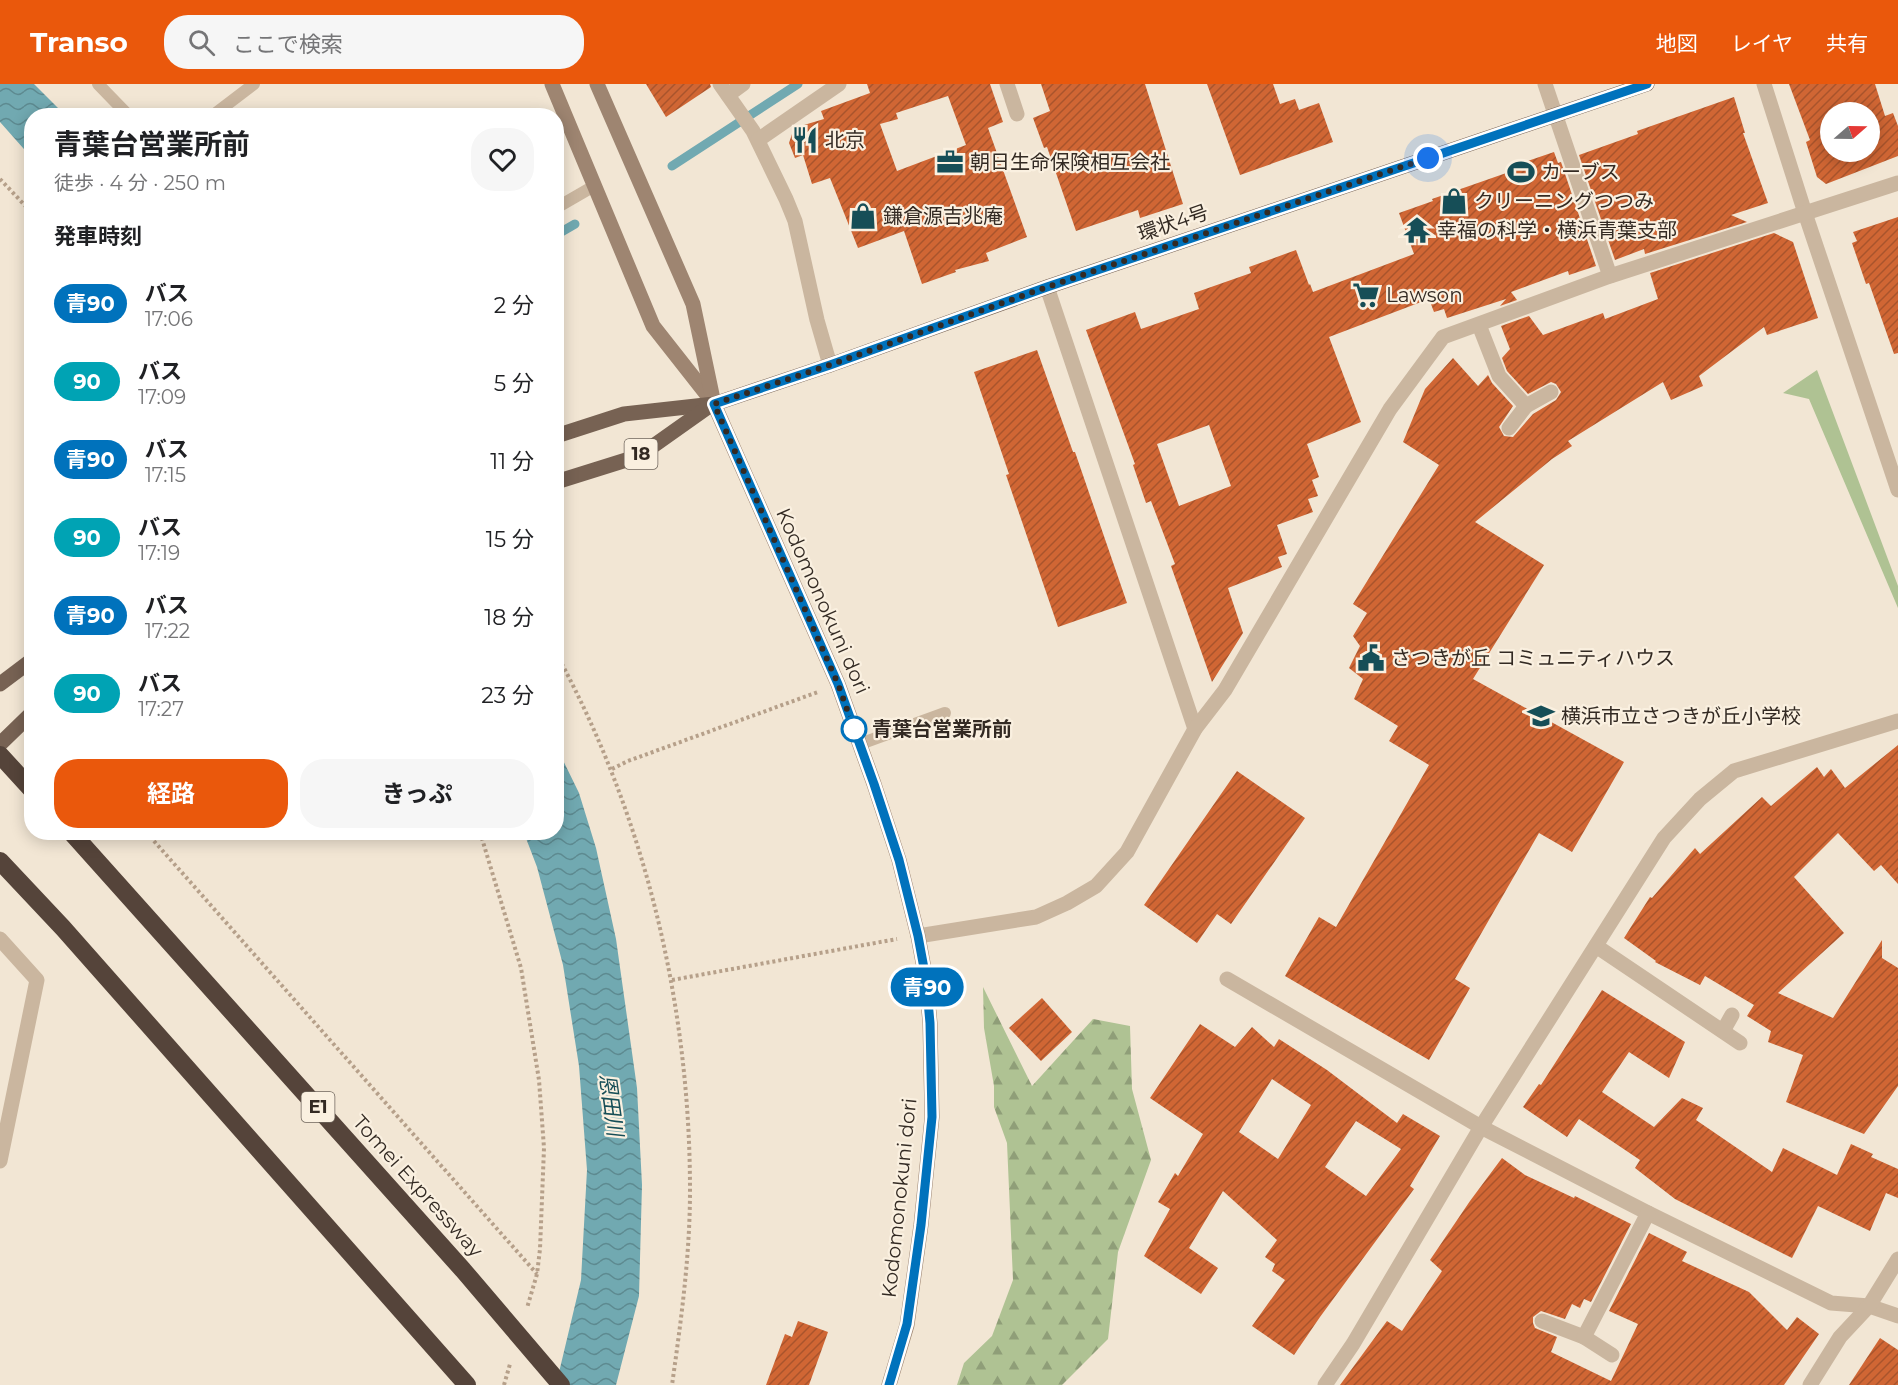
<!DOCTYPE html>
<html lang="ja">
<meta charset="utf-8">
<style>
:root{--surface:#fff;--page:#f6f6f6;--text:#202124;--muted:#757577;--accent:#ea580c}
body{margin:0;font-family:Montserrat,"Noto Sans JP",sans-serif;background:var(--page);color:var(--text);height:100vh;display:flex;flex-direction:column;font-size:22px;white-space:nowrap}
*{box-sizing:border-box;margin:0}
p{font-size:20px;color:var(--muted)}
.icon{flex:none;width:33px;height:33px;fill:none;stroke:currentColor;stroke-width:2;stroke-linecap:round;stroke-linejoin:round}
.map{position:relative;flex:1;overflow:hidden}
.panel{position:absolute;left:24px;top:24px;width:540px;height:732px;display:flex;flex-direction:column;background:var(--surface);border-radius:24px;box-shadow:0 3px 15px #0003}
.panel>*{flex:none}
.badge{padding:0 12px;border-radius:20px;font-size:21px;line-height:39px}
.needle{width:39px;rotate:70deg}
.fabs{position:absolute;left:1820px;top:18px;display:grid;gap:12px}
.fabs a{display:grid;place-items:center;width:60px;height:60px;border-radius:50%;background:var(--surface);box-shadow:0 3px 15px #0003;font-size:30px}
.you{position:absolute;width:30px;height:30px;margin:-15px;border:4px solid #fff;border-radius:50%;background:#1a73e8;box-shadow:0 0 0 9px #1a73e833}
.map>.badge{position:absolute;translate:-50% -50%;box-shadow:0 0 0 3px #fff}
h2{padding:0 30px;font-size:22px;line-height:54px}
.round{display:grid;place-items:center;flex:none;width:63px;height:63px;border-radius:24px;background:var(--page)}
.headline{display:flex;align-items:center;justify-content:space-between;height:102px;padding:0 30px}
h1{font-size:28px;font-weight:700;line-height:45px}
.button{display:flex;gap:12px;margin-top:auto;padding:12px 30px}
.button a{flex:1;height:69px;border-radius:24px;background:var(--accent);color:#fff;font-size:24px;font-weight:700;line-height:69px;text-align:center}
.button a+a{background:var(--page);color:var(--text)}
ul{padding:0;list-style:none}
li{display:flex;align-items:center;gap:18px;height:78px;padding:0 30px}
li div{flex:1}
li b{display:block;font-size:22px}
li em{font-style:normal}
li .badge{min-width:66px;font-weight:700;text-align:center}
header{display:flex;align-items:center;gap:36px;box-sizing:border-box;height:84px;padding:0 30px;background:var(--accent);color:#fff}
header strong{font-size:28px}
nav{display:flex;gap:33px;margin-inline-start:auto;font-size:21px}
.search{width:420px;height:54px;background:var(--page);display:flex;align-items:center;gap:15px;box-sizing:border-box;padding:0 21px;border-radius:24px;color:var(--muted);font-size:22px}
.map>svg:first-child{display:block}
.grass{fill:#afc293}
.forest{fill:url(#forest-firs)}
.water{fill:url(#water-waves)}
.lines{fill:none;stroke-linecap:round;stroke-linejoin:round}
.stream{stroke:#71a9b1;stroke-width:9}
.building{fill:url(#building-hatch);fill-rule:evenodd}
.path{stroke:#b6a08a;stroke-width:4;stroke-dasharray:3 3;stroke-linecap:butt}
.service{stroke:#cab69f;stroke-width:12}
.minor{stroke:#cab69f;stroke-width:15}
.secondary{stroke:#9e8571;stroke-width:15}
.primary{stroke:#776253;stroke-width:15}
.motorway{stroke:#55443a;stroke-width:18}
.motorway-bridge{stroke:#55443a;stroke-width:18}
.line-casing{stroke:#fff;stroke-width:14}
.line{stroke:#0072bc;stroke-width:9}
.walk{stroke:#332a23;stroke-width:6;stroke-dasharray:0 10.8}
.stop-dot{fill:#fff;stroke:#0072bc;stroke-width:3}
.labels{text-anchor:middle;stroke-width:4.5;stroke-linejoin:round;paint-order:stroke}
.shield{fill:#faf0e0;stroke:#6f655c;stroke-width:1.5}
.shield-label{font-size:18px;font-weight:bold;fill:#332a23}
.poi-label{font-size:20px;fill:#332a23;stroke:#faf0e0;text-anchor:start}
.street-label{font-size:20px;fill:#332a23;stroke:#faf0e0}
.stop-label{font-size:20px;font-weight:bold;fill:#332a23;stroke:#faf0e0;text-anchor:start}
.water-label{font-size:21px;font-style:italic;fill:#164e57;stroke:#faf0e0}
</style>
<header>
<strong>Transo</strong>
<div class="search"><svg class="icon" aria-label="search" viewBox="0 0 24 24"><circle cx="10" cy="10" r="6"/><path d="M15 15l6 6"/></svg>ここで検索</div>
<nav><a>地図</a><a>レイヤ</a><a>共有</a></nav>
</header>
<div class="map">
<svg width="1898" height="1301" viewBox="0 0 1898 1301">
<defs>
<pattern id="forest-firs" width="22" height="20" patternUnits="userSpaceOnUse" patternTransform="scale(1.5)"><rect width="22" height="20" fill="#afc293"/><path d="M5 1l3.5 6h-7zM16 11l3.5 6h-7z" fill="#8f9e78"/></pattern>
<pattern id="water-waves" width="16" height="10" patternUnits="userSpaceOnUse" patternTransform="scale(1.5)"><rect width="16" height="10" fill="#71a9b1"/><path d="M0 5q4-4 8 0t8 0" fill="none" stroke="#5d8a90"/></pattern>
<pattern id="building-hatch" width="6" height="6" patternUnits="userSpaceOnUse" patternTransform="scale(1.5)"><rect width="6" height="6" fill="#d06634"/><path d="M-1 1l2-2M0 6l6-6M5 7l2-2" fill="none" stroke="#a9542c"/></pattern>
</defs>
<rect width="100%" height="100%" fill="#f2e6d4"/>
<!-- grass -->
<polygon class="grass" points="1817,286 1898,502 1898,524 1809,315 1783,309"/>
<!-- forest -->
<polygon class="forest" points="983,903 1032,1002 1093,935 1130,942 1132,1005 1151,1076 1118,1168 1108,1255 1062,1301 957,1301 964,1279 992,1252 1013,1196 1007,1059 994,1023 994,1002 984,944"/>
<!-- water -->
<g class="water">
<polygon points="0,0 34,0 65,31 32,32 31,73 0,38"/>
<polygon points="557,664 579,709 596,764 616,855 637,1004 642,1101 639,1212 616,1301 556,1301 581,1196 587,1086 579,982 563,881 537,783 524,749 556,748"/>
</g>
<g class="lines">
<!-- stream -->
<g class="stream">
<polyline points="672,82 798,0"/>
<polyline points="556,151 575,140"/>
</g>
</g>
<!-- building -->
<g class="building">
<polygon points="646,0 710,0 711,3 666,33"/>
<path d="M867,0H990L1003,38L988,44L1027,153L986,169L989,177L955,186L956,188L922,200L904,147L858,164L830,94L812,100L803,71L795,74L789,59L794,44L824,35L821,27L870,9ZM948,12L966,61L897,87L880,40L898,35L896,29Z"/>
<polygon points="1041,0 1145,0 1183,120 1140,134 1138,126 1076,147 1047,63 1044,64 1033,34 1050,27"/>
<polygon points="1207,0 1273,0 1280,20 1295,15 1299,26 1319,19 1333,58 1240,91"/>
<path d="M1789,0H1875L1885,32L1893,29L1898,42V72L1826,100L1817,93L1806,58L1810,56ZM1830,28H1869V68H1830Z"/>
<polygon points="1734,13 1745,49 1743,49 1768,119 1731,131 1747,138 1645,170 1644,165 1615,176 1579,71 1638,50 1637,47"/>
<path d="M1554,68L1558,79L1561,78L1596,182L1569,191L1568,187L1511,208L1517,216L1500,222L1506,215L1447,234L1444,225L1434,228L1429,215L1329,253L1361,338L1307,360L1319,393L1312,396L1318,412L1308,415L1313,428L1277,441L1287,470L1278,473L1282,483L1228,504L1243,549L1212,598L1171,482L1175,480L1151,417L1146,419L1133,381L1135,380L1086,246L1135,228L1141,245L1199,225L1194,209L1251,189L1249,183L1296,166L1309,201L1310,200L1313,208L1414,170L1399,129L1433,117L1432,115L1512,87L1510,83ZM1209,341L1231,402L1179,422L1157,360Z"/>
<polygon points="1898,133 1898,269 1894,270 1869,199 1866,200 1852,159 1857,157 1853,148"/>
<polygon points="1774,149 1793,158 1818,234 1767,251 1764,243 1699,292 1703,302 1671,316 1663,298 1568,357 1572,362 1552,375 1475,438 1544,481 1473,595 1624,678 1572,768 1539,749 1455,895 1470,904 1429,976 1285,892 1319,833 1336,843 1429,681 1389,657 1398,642 1354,615 1363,595 1349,584 1360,562 1353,552 1367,529 1353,520 1439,381 1403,358 1425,305 1453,274 1478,302 1488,291 1492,299 1513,322 1499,343 1504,352 1513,353 1533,330 1556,316 1561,308 1556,300 1551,298 1528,310 1507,287 1502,274 1510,265 1501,242 1529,232 1543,251 1603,229 1605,235 1658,215 1650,189"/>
<polygon points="1037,266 1073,368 1075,368 1127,519 1058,543 1006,391 1009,390 974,288"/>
<polygon points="1898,661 1898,800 1881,781 1874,787 1838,749 1794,793 1844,849 1778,909 1833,934 1882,856 1882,874 1898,884 1898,1002 1864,1050 1786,1018 1803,971 1768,958 1771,947 1747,932 1754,921 1705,892 1700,901 1655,878 1656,877 1624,854 1650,813 1652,814 1695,764 1700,770 1762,713 1771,722 1817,683 1824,693 1831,685 1845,704"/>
<polygon points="1237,687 1305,734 1231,840 1217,830 1197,859 1144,821"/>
<polygon points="1602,906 1685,958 1669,994 1629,968 1602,1008 1654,1043 1682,1014 1703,1024 1696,1036 1772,1088 1783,1064 1837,1091 1851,1060 1873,1070 1871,1073 1898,1085 1898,1114 1886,1109 1870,1147 1818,1122 1792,1174 1675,1115 1635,1084 1640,1076 1579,1035 1567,1053 1523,1023 1539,1000 1541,1001"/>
<polygon points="1042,914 1072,948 1041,977 1009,944"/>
<path d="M1200,940L1235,963L1252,943L1274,963L1279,955L1327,986L1397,1039L1403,1030L1440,1052L1410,1102L1414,1105L1320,1233L1294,1271L1252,1242L1285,1196L1272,1187L1275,1180L1265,1173L1277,1156L1223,1107L1189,1164L1218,1184L1201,1210L1144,1172L1170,1125L1158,1118L1175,1089L1178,1092L1203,1050L1150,1014ZM1272,995L1311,1021L1278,1075L1239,1048ZM1356,1037L1401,1065L1366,1112L1325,1083Z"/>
<polygon points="1502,1074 1525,1091 1574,1114 1575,1112 1631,1140 1591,1218 1584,1215 1580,1224 1572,1220 1565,1235 1541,1227 1533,1233 1533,1239 1535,1244 1557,1253 1551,1268 1611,1297 1638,1240 1609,1227 1649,1149 1687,1168 1682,1177 1749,1208 1787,1246 1797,1233 1819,1250 1784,1301 1340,1301 1387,1237 1402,1247 1442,1187 1430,1176 1470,1117"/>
<polygon points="798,1237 828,1248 809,1301 766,1301 785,1250 792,1253"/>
<polygon points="1880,1254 1898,1266 1898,1301 1849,1301"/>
</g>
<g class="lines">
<!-- path -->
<g class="path">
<polyline points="0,95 32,129"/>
<path d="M556,569C645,732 690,921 690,1106C690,1172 681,1237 672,1301"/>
<polyline points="612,685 628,677 818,608"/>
<polyline points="146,748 537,1190"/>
<polyline points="480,748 521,884 539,996 544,1064 540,1165 537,1190 527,1224"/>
<polyline points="672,896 897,855"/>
<polyline points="504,1301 510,1280"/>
</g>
<!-- service -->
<g class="service">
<polyline points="98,0 129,32"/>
<polyline points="212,32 254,0"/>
<polyline points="556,124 594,102"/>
<polyline points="860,660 945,629"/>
</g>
<!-- minor -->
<g class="minor">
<polyline points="720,0 753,47 786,115 795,137 817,236 830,281"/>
<polyline points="1007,0 1017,30"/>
<polyline points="1545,0 1610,192"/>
<polyline points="1764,0 1805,129 1898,406"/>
<polyline points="728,11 743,0"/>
<polyline points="758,56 839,0"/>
<polyline points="1047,203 1195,645"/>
<polyline points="1479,241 1499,292 1526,322 1551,308"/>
<polyline points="1509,344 1526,322"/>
<polyline points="918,852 1036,833 1067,819 1096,802 1127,768 1195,645 1225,606 1390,325 1443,253 1610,192 1898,99"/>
<polyline points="0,855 37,896 0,1077"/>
<polyline points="1596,862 1740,959"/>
<polyline points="1227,895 1481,1043 1648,1129 1831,1219 1869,1222 1898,1232"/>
<polyline points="1723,947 1732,931"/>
<polyline points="1542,1237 1584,1253 1612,1271"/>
<polyline points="1584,1253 1648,1129"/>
<polyline points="1325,1301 1353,1260 1481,1043 1664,754 1700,715 1734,687 1898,637"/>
<polyline points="1810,1301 1840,1253 1869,1222 1898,1175"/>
</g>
<!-- secondary -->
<g class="secondary">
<polyline points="552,0 653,242 712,317"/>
<polyline points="597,0 693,220 714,320 838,600 874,700 899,776 918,852 926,895 930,939 932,1033 921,1141 907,1241 889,1301"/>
</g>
<!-- primary -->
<g class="primary">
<polyline points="556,352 624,330 714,320 830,281 1047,203 1647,0"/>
<polyline points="556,398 639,372 711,321"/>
<polyline points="0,600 32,576"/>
<polyline points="0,660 32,629"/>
</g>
<!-- motorway -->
<g class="motorway">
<polyline points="0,671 32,706"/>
<polyline points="0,777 63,844 467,1301"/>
</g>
<!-- motorway-bridge -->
<polyline class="motorway-bridge" points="71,748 463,1186 561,1301"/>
</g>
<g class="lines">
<defs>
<polyline id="line" points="889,1301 907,1240 921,1141 932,1033 930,939 926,895 918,852 899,776 874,700 838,600 714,320 830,281 1047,203 1647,0"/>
</defs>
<!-- line casing -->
<use href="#line" class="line-casing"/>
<!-- line -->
<use href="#line" class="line"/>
<!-- walk -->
<polyline class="walk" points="854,645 838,600 714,320 830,281 1047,203 1428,74"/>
</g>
<!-- icons -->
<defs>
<symbol id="restaurant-bare" viewBox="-9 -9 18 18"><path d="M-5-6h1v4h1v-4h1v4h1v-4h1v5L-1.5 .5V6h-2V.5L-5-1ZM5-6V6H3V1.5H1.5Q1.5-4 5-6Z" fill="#164e57" stroke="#faf0e0" stroke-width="2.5" paint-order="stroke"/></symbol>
<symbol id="office-bare" viewBox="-9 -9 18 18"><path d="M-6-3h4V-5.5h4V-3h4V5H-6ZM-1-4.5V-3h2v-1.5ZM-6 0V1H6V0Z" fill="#164e57" stroke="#faf0e0" stroke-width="2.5" paint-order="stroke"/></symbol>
<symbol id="stadium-bare" viewBox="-9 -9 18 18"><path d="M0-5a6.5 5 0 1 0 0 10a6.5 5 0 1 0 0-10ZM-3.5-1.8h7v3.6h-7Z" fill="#164e57" stroke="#faf0e0" stroke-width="2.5" paint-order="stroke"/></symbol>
<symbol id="shop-bare" viewBox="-9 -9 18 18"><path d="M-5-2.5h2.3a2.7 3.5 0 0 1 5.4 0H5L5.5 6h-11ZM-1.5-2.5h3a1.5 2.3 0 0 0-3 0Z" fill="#164e57" stroke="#faf0e0" stroke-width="2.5" paint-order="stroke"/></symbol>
<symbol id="temple-bare" viewBox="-9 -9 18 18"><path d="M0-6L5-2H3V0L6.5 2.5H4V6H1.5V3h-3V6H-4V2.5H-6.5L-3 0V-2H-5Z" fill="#164e57" stroke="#faf0e0" stroke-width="2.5" paint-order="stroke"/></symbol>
<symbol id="supermarket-bare" viewBox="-9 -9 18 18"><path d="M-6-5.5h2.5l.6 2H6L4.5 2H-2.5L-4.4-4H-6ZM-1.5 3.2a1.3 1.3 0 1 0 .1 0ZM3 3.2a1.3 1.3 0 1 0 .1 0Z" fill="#164e57" stroke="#faf0e0" stroke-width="2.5" paint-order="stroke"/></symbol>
<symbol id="civic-bare" viewBox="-9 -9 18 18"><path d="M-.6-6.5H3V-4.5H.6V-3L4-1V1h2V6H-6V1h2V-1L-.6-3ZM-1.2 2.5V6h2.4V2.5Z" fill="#164e57" stroke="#faf0e0" stroke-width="2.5" paint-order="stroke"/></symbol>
<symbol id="school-bare" viewBox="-9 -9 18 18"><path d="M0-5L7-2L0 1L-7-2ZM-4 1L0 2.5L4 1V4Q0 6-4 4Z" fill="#164e57" stroke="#faf0e0" stroke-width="2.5" paint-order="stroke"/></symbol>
</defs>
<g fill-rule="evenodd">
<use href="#restaurant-bare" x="786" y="37" width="38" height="38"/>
<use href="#office-bare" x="931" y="59" width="38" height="38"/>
<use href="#stadium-bare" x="1502" y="69" width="38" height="38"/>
<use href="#shop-bare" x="1435" y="98" width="38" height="38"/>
<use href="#shop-bare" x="844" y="113" width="38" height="38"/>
<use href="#temple-bare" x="1398" y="127" width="38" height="38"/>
<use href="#supermarket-bare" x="1347" y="192" width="38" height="38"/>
<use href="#civic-bare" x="1352" y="555" width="38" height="38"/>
<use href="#school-bare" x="1522" y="613" width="38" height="38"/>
</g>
<!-- markers -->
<circle class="stop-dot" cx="854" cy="645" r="12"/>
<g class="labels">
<!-- shield labels -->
<g class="shield">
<rect x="624.5" y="355" width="33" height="30" rx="4.5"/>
<rect x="301.5" y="1008" width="33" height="30" rx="4.5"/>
</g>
<g class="shield-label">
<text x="641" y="376">18</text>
<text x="318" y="1029">E1</text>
</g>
<!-- poi labels -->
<g class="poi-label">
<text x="825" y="63">北京</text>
<text x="970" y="85">朝日生命保険相互会社</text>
<text x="1541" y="95">カーブス</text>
<text x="1474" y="124">クリーニングつつみ</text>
<text x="883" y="139">鎌倉源吉兆庵</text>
<text x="1437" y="153">幸福の科学・横浜青葉支部</text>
<text x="1386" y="218">Lawson</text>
<text x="1391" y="581">さつきが丘 コミュニティハウス</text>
<text x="1561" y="639">横浜市立さつきが丘小学校</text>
</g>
<!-- street labels -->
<g class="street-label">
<text transform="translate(1173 139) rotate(-19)" y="7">環状4号</text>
<text transform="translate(823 517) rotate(66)" y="7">Kodomonokuni dori</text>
<text transform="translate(418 1102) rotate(48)" y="7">Tomei Expressway</text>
<text transform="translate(899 1114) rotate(-84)" y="7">Kodomonokuni dori</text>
</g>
<!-- stop labels -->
<g class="stop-label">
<text x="872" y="652">青葉台営業所前</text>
</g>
<!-- water labels -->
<g class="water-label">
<text transform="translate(611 1021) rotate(82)" y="7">恩田川</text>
</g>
</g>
</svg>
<div class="fabs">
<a><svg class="needle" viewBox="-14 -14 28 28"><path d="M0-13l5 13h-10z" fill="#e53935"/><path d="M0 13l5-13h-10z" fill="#757577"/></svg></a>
</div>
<div class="you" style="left:1428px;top:74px"></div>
<b class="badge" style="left:927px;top:903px;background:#0072bc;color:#fff">青90</b>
<section class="panel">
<div class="headline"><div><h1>青葉台営業所前</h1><p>徒歩 · 4 分 · 250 m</p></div><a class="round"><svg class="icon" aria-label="heart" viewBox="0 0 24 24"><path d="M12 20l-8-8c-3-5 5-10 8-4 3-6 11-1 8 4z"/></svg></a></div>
<h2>発車時刻</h2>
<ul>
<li><span class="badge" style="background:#0072bc;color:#fff">青90</span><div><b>バス</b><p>17:06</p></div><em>2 分</em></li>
<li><span class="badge" style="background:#00a3b4;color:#fff">90</span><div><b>バス</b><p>17:09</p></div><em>5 分</em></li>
<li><span class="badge" style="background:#0072bc;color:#fff">青90</span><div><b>バス</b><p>17:15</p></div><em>11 分</em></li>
<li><span class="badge" style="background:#00a3b4;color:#fff">90</span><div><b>バス</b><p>17:19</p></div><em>15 分</em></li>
<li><span class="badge" style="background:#0072bc;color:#fff">青90</span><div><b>バス</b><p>17:22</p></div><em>18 分</em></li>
<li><span class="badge" style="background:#00a3b4;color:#fff">90</span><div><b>バス</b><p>17:27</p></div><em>23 分</em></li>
</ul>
<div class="button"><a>経路</a><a>きっぷ</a></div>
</section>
</div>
